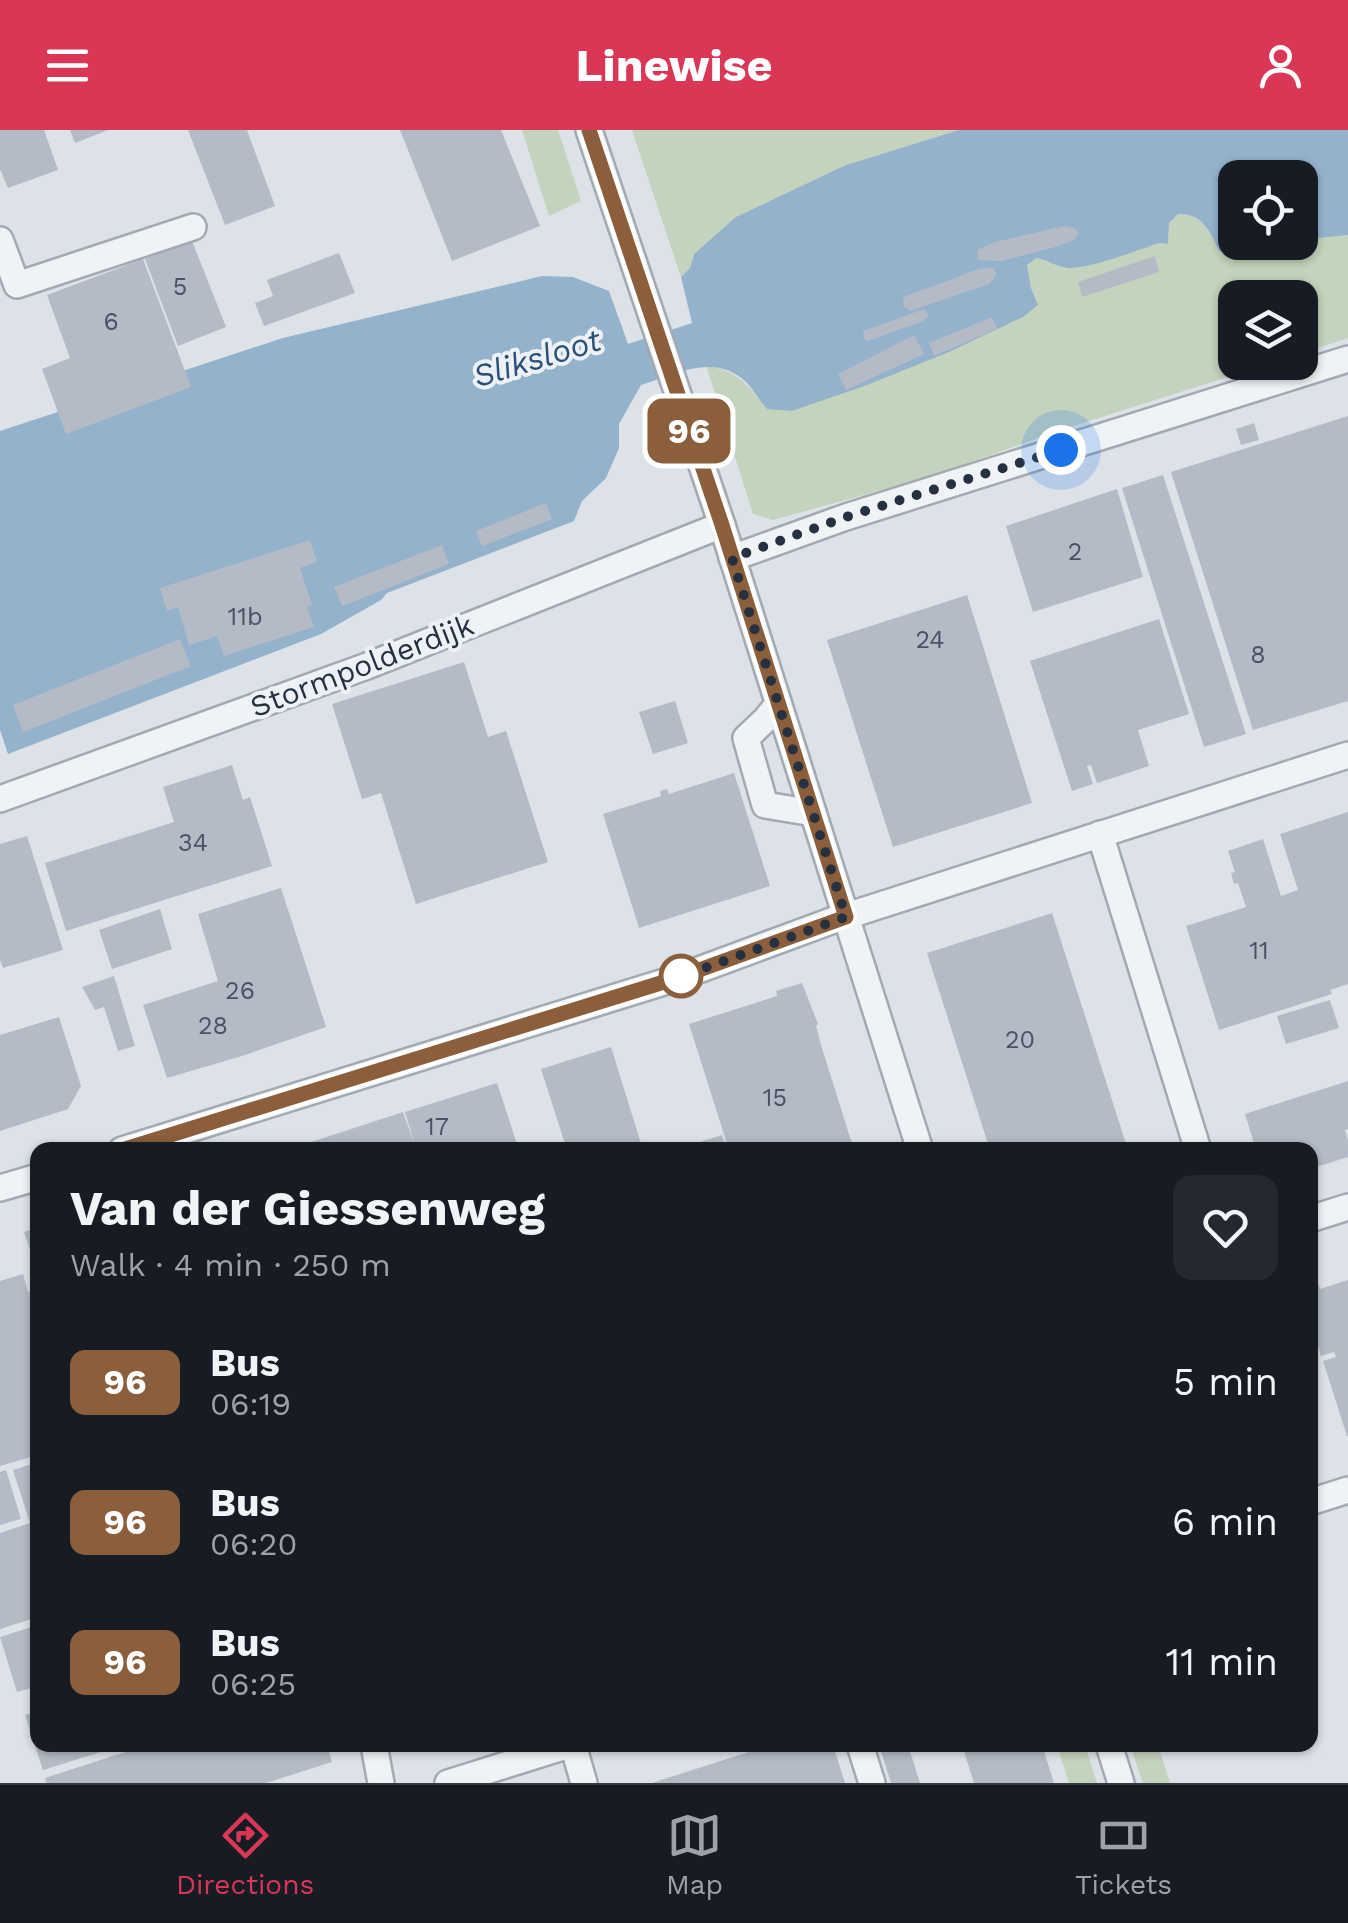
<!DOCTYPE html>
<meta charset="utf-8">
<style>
:root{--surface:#171b24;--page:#242831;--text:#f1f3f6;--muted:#9ea1a6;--line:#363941;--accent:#da3656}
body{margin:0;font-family:"Work Sans",sans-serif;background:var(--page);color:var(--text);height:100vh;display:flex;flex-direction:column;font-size:38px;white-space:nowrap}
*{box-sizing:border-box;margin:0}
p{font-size:32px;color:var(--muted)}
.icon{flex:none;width:55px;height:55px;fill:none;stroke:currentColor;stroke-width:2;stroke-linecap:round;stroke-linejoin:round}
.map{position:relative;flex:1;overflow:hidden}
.details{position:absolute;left:30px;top:1012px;width:1288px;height:610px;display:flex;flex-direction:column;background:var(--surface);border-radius:20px;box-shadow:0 2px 8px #0004}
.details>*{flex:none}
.badge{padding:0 20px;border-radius:15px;font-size:35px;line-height:65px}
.tools{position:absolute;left:1218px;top:30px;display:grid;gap:20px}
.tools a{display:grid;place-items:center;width:100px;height:100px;border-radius:20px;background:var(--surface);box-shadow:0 2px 8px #0004;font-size:50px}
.you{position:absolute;width:50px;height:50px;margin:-25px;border:8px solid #fff;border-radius:50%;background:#1a73e8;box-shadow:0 0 0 15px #1a73e833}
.map>.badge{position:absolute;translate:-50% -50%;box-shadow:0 0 0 5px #fff}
.round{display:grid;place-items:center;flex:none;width:105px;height:105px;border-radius:20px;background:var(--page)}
.overview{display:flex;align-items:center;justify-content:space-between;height:170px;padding:0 40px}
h1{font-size:48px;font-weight:700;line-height:75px}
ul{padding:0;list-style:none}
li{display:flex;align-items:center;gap:30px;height:140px;padding:0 40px}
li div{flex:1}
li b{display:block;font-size:38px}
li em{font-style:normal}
li .badge{min-width:110px;font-weight:700;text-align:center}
header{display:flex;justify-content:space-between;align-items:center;height:130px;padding:0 40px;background:var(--accent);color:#fff;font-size:45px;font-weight:700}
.tab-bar{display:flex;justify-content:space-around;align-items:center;height:140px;border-top:2px solid var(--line);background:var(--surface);font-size:28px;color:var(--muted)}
.tab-bar a{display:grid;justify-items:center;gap:5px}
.tab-bar .selected{color:var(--accent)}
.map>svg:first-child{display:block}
.green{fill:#c4d3bd}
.water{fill:#95b2cc}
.building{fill:#b4bbc6}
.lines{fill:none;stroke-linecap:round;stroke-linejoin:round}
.minor-casing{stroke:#a2a9b2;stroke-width:30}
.minor{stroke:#f0f3f6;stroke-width:25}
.line-casing{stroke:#fff;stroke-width:22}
.line{stroke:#8b5e3c;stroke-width:15}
.walk{stroke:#253040;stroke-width:10;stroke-dasharray:0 18}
.stop-dot{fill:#fff;stroke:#8b5e3c;stroke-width:5}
.labels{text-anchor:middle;stroke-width:8;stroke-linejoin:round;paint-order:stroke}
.number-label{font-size:25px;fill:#495362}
.street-label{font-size:30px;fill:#253040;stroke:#edf1f6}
.water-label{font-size:32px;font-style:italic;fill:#2c5178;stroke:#edf1f6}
</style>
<header><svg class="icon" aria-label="menu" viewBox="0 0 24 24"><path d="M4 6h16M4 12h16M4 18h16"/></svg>Linewise<svg class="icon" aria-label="person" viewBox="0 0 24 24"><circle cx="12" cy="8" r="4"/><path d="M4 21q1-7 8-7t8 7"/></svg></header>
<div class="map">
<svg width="1348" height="1653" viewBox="0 0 1348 1653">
<rect width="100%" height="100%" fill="#dde2e8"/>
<!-- green -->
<g class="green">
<polygon points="522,0 558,0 581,71 549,86"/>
<polygon points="632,0 959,0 846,35 708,113 694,124 690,138 681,147"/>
<path d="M1178,84C1201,84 1219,107 1235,122L1280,113L1300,112V110L1348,105V208L1300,224V168H1235V232L1272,233L1064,299L929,347L773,390L753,384L706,235C740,243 746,252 767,279L1038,175L1031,158L1027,135L1038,128L1065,138L1103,131L1160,113L1168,114L1169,93Z"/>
<polygon points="1057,1615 1085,1615 1097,1653 1069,1653"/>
<polygon points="1130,1615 1158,1615 1170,1653 1143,1653"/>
</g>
<!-- water -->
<path class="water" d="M959,0H1348V105L1300,110V48H1235V112L1280,113L1235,122L1219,121C1210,101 1203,84 1178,84L1169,93L1168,114L1160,113C1137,120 1090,139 1067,138C1058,137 1047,130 1037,128L1027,135L1031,158L1038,175L1023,187L949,222L867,255L792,281L767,279C760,271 754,261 747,253C715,222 677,244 641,255L619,294V318L606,348L582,371L574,391L387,463L381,470L321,504L8,624L0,600V301L283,208L542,146L573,147L609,161L628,214L692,193L681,147L690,138L694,124L736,87L846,35Z"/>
<!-- building -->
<g class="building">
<polygon points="0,0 44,0 58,40 8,58 0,39"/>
<polygon points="70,0 108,0 75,13"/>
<polygon points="188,0 247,0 275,76 225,95"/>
<polygon points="400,0 501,0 540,96 452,131"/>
<polygon points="1064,96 1075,98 1079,103 1075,109 1059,116 1002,131 978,130 977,120 995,112"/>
<polygon points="192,111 226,197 178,216 145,129"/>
<polygon points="339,123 355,163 264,196 255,173 273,166 267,150"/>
<polygon points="1155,126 1159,142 1082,167 1078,152"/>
<polygon points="143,129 191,257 66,304 42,239 70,228 47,165"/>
<polygon points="992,137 996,142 996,146 989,154 910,181 904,176 903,168 909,165 979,139"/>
<polygon points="924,179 929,186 923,191 868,211 865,210 863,201"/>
<polygon points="992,187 997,199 934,226 929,213"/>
<polygon points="914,205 924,224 846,260 838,244"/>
<polygon points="1348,286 1348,571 1253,600 1171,342"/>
<polygon points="1254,293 1259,310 1241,315 1236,299"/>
<polygon points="1163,345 1246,604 1204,617 1122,358"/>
<polygon points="1117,359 1143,447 1033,482 1006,396"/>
<polygon points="546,373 552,389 482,416 476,401"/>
<polygon points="310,410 317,432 300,438 312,475 307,477 314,497 224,526 217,506 189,515 178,477 167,481 160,458"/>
<polygon points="442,415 449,434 342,476 334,457"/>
<polygon points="967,465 1032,673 893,717 827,510"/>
<polygon points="1159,489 1189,584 1138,600 1149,636 1097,653 1091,635 1087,636 1093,654 1072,661 1030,531"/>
<polygon points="180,509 191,536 23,602 13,575"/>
<polygon points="464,532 488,607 506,601 548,732 416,774 381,663 362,669 332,574"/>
<polygon points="675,571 688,613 653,624 639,582"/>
<polygon points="232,635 243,670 250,667 272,736 66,801 45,733 174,692 163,657"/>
<polygon points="734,643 770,756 639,798 603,684 661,666 660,661 667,659 669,664"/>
<polygon points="1348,682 1348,854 1330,860 1332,864 1219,900 1186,796 1246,777 1238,753 1234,754 1231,743 1235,742 1228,721 1263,709 1281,766 1298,760 1280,704"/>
<polygon points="27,706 63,820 3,838 0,830 0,714"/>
<polygon points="281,758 326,897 242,926 167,948 143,875 218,851 198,784"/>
<polygon points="160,779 172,819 112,839 99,800"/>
<polygon points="1052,783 1128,1020 990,1020 927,823"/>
<polygon points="114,846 135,916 118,921 104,877 95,880 82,857"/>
<polygon points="802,853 818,894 816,896 821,915 854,1020 729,1020 689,894 777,866 776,861"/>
<polygon points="1330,870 1339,898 1286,914 1277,886"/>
<polygon points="59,887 81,956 68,979 0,1001 0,905"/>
<polygon points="611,917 643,1020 567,1020 541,939"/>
<polygon points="1348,951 1348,999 1345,1000 1348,1010 1348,1027 1310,1039 1310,1020 1256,1020 1245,984"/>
<polygon points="497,953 519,1020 287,1020 403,982 415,1016 405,982"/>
<polygon points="722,1005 726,1020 678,1020 678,1019"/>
<polygon points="38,1098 38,1140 37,1140 24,1102"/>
<polygon points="23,1144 28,1162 38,1159 38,1325 0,1336 0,1151"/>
<polygon points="1348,1150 1348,1306 1347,1306 1323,1231 1336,1227 1334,1222 1321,1226 1310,1191 1310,1157 1319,1154 1320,1159"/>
<polygon points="38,1332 38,1487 0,1499 0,1403 30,1393 13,1340"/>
<polygon points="6,1340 21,1389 0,1395 0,1342"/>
<polygon points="38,1495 38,1556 17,1562 0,1507"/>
<polygon points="38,1581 38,1615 120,1616 43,1640 25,1585"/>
<polygon points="147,1615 327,1615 332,1632 266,1653 46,1653 45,1648"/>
<polygon points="770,1615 833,1615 845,1653 652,1653"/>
<polygon points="879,1615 908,1615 920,1653 891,1653"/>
<polygon points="962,1615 1042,1615 1054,1653 974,1653"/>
</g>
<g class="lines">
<defs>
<g id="minor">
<polyline points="589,0 722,395 920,1020"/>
<polyline points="0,110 17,155 193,97"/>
<polyline points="732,428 846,387 1348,229"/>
<polyline points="778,574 766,589 746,608 765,675 813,683"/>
<polyline points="0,669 367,536 722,395"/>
<polyline points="1100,704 1198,1020"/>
<polyline points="122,1020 677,848 831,791 1348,625"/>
<polyline points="0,1058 38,1047"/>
<polyline points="1310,1089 1348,1077"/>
<polyline points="1310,1372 1348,1360"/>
<polyline points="374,1615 381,1653"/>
<polyline points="573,1615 584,1653"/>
<polyline points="860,1615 872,1653"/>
<polyline points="1109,1615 1121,1653"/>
<polyline points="448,1653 569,1615"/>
</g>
</defs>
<!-- minor casing -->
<use href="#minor" class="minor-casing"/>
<!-- minor -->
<use href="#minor" class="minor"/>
</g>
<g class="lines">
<defs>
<polyline id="line" points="122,1020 677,848 846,787 722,395 589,0"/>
</defs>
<!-- line casing -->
<use href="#line" class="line-casing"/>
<!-- line -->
<use href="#line" class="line"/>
<!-- walk -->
<polyline class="walk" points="681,846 677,848 846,787 732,428 846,387 1061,320"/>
</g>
<!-- markers -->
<circle class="stop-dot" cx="681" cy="846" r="20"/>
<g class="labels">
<!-- number labels -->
<g class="number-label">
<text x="180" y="165">5</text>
<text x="111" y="200">6</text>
<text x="1075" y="430">2</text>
<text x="245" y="495">11b</text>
<text x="930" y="518">24</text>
<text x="1258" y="533">8</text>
<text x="193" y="721">34</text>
<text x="1259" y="829">11</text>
<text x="240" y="869">26</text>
<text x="213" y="904">28</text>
<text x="1020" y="918">20</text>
<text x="775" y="976">15</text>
<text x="437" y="1005">17</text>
</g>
<!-- street labels -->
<g class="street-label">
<text transform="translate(362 536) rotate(-21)" y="10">Stormpolderdijk</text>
</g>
<!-- water labels -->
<g class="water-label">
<text transform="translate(537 228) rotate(-17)" y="11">Sliksloot</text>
</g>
</g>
</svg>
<div class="tools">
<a><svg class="icon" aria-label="locate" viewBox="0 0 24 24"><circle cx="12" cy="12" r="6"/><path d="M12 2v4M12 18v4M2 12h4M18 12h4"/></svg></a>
<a><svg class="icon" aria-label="layers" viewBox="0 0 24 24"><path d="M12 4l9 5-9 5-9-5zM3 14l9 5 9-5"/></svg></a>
</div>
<div class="you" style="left:1061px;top:320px"></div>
<b class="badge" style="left:689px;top:301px;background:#8b5e3c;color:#fff">96</b>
<section class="details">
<div class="overview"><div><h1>Van der Giessenweg</h1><p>Walk · 4 min · 250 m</p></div><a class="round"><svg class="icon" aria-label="heart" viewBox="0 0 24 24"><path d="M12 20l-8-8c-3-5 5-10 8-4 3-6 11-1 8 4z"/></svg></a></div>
<ul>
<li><span class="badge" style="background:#8b5e3c;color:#fff">96</span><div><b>Bus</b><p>06:19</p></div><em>5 min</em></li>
<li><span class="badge" style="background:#8b5e3c;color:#fff">96</span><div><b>Bus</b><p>06:20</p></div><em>6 min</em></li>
<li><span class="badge" style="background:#8b5e3c;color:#fff">96</span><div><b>Bus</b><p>06:25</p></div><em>11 min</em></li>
</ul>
</section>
</div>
<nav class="tab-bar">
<a class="selected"><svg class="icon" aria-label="directions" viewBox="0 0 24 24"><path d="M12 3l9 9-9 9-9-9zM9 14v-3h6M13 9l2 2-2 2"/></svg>Directions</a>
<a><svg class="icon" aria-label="map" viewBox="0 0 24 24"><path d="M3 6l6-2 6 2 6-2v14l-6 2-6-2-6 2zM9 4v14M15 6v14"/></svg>Map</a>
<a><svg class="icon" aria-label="tickets" viewBox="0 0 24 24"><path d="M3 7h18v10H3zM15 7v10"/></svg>Tickets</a>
</nav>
